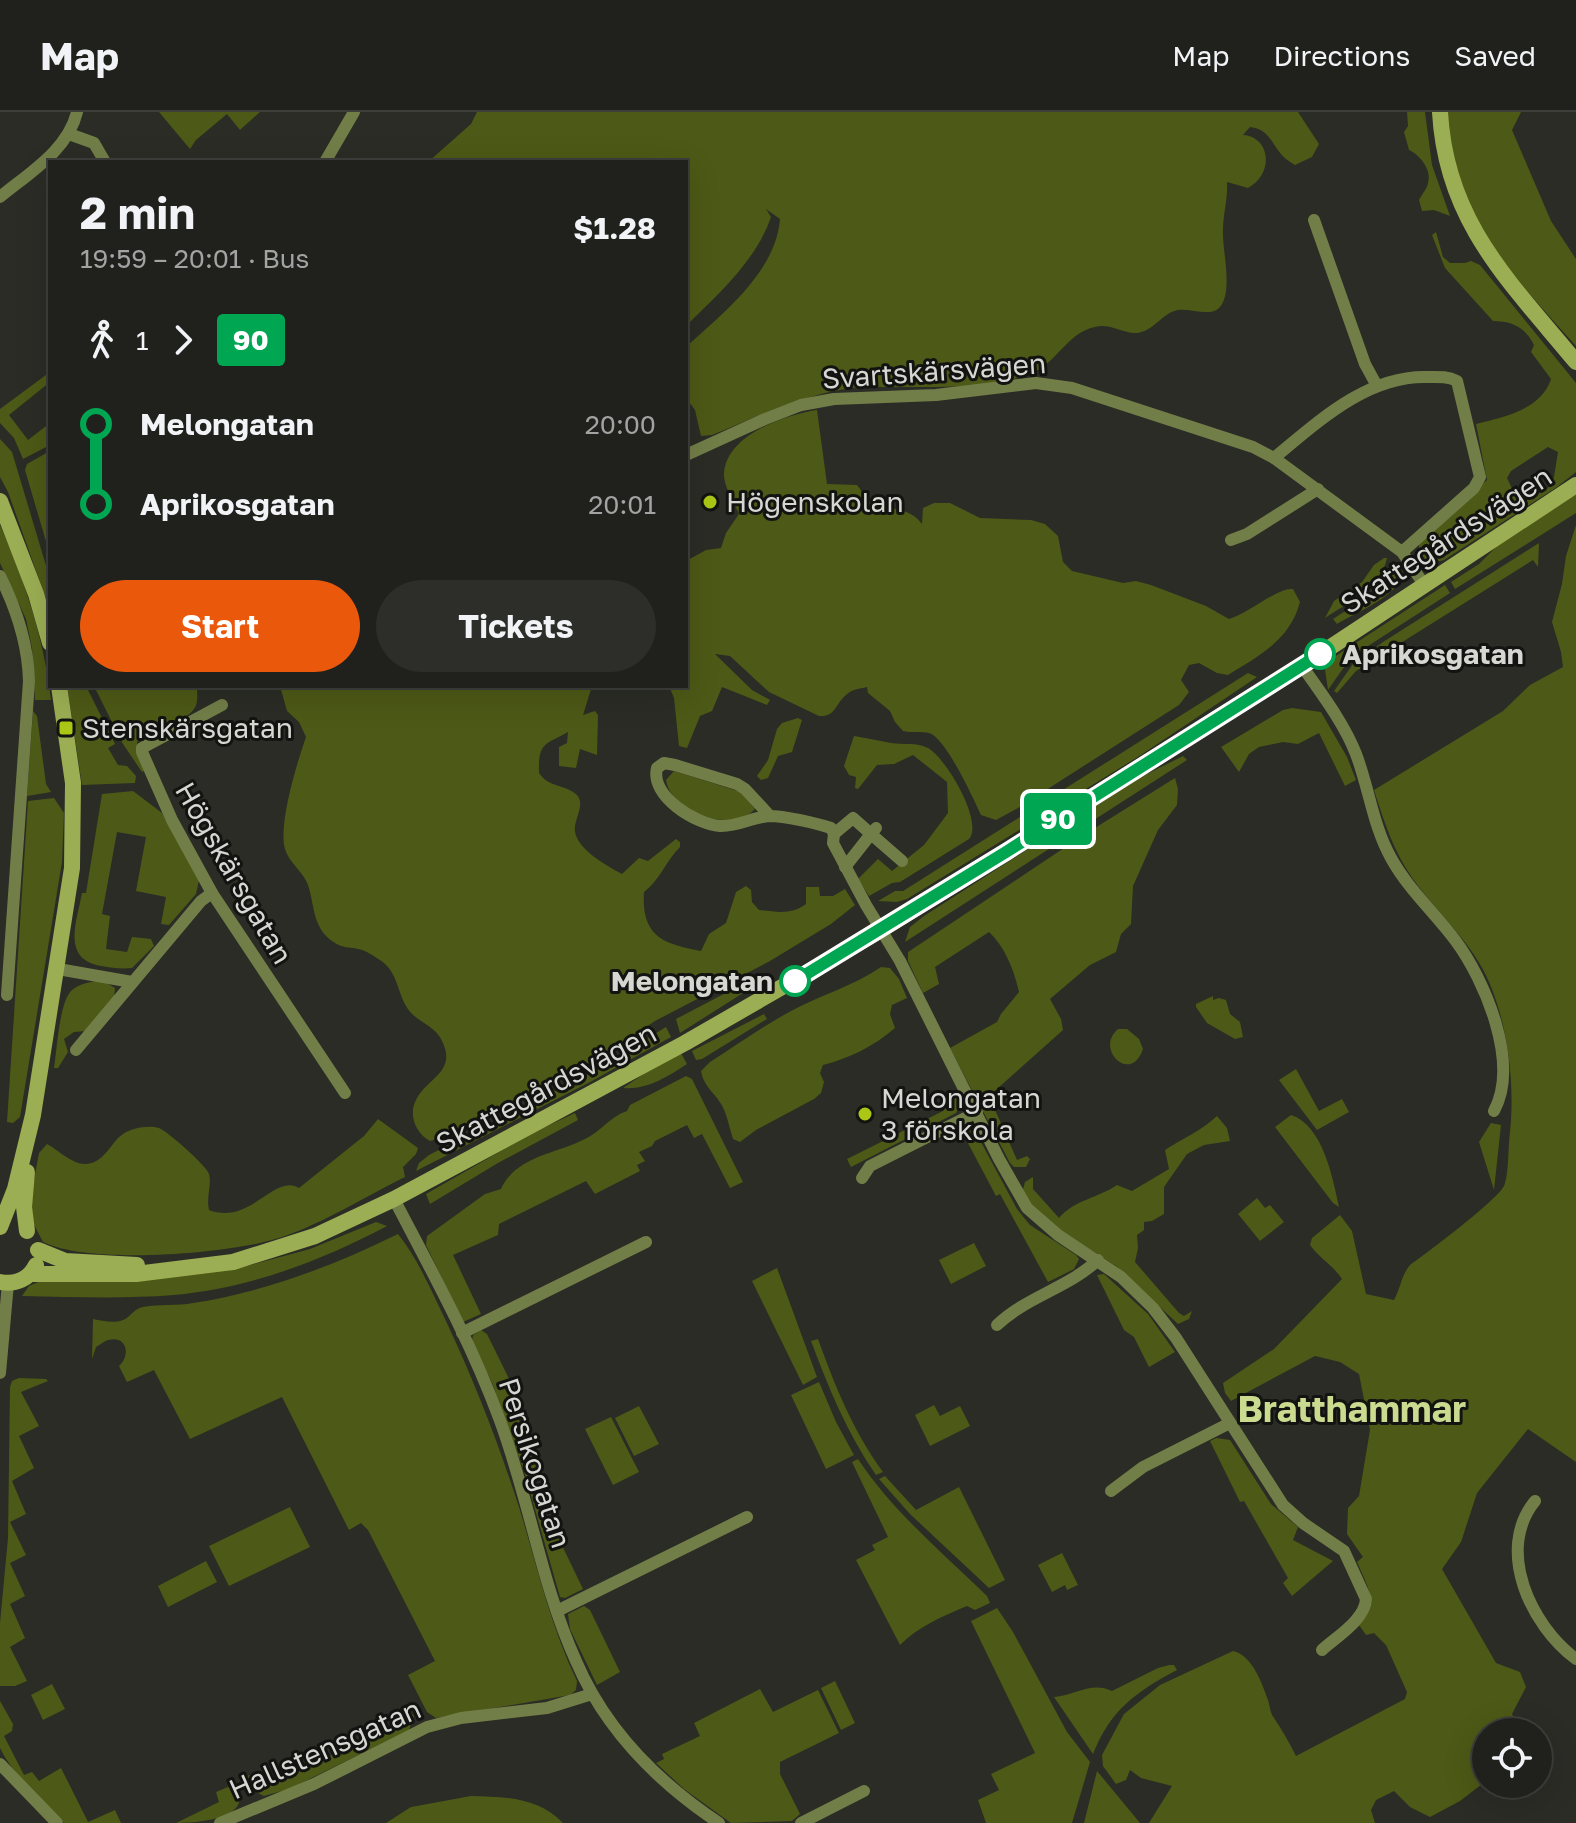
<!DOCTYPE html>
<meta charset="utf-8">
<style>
:root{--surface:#20211c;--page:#2d2e29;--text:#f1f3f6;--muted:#a2a3a3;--line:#3d3e3b;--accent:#ea580c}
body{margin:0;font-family:"Golos Text",sans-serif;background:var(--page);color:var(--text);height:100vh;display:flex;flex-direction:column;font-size:30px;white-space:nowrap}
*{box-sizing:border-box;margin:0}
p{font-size:26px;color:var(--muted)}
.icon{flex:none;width:44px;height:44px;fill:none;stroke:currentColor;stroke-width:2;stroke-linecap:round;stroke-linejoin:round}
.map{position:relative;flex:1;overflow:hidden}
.panel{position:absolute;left:48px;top:48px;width:640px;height:528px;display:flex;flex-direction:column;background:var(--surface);border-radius:0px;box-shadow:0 8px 32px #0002,0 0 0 2px var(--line)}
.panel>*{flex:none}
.badge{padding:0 16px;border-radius:6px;font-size:28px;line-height:52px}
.tools{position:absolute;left:1472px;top:1606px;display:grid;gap:16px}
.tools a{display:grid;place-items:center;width:80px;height:80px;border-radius:50%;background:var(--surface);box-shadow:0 8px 32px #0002,0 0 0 2px var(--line);font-size:40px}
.map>.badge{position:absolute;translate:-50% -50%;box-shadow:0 0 0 4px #fff}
.legs{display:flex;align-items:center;gap:12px;height:88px;padding:0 32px;font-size:26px}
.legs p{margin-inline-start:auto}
.headline{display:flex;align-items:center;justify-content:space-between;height:136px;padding:0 32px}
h1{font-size:44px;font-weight:700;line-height:60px}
.cta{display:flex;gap:16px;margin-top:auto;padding:16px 32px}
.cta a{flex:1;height:92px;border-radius:48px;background:var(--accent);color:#fff;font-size:32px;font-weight:700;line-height:92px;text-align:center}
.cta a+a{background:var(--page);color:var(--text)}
ul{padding:0 32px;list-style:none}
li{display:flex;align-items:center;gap:28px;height:80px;font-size:30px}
li i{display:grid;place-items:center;width:12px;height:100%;margin:0 10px;background:currentColor}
li i::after{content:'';width:20px;height:20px;margin:-10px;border:6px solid;border-radius:50%;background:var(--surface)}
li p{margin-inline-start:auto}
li:first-child i{background:linear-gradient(#0000 50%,currentColor 0)}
li:last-child i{background:linear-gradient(currentColor 50%,#0000 0)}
header{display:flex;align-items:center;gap:48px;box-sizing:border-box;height:112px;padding:0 40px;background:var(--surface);border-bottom:2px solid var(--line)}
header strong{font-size:38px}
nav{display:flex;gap:44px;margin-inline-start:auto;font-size:28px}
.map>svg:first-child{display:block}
.green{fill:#4d5916;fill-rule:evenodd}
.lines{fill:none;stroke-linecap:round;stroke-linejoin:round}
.street{stroke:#727e48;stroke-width:12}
.secondary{stroke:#9bae53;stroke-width:16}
.line-1-casing{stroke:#fff;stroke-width:18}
.line-1{stroke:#00a651;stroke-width:12}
.poi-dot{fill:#abc615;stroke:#131411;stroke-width:3}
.stop-1-dot{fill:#fff;stroke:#00a651;stroke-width:4}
.labels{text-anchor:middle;stroke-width:6;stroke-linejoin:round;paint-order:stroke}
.street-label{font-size:28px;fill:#d6d7d3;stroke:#131411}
.poi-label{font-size:28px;fill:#d6d7d3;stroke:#131411;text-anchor:start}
.stop-label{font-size:28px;font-weight:bold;fill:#d6d7d3;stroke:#131411;text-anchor:start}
.district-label{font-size:36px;font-weight:bold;fill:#cadb90;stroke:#131411}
</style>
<header>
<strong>Map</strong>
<nav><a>Map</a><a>Directions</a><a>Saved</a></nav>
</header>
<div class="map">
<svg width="1576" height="1711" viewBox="0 0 1576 1711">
<rect width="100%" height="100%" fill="#2a2c25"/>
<!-- green -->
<g class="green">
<polygon points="159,0 260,0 240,18 227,2 196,28 190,37"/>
<path d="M477,0H1298L1319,32L1312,45L1295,53C1271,41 1275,18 1250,15L1243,23C1271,25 1274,62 1248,76L1227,70C1228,87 1223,102 1223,119C1222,138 1234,181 1219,196C1210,205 1190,196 1178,198C1162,201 1154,219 1137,221C1123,222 1110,211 1095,215C1067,220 1056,254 1027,263C985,277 937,275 893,275C880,275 864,274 851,276C802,283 757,305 712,323L701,324L695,298L686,286V235C722,202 776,160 780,107L766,97L771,105C756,149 718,182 686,214V50H428L471,12Z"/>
<path d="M1407,0H1425L1432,53L1450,104L1434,98L1422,99L1419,88C1422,82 1427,77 1428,71C1432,58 1420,43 1409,38L1404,20L1408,14Z"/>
<path d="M1447,0H1521L1512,18L1551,109L1576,147V234C1529,181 1469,121 1453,49C1449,33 1449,16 1447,0Z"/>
<path d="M1436,120L1443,145L1450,151H1465L1471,149L1480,153L1576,271V360L1557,375L1444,448C1434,451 1427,451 1419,442V430L1487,368L1476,312C1503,305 1541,298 1551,267L1531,240L1534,233C1525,215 1512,209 1493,209L1445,156L1432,123ZM1548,335L1558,340L1554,365L1548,376L1525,389L1517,387L1507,366L1511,359Z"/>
<polygon points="50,260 50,270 9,303 28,328 50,311 50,333 23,347 14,326 0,311 0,297"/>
<path d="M817,298L827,372L857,373L873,394C893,397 910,396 922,412L923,396L934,391H950L980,406L1031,408L1045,412L1058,424L1063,450L1072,459L1123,471L1136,469L1151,473L1206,494L1229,507C1248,502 1278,475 1293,477L1300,490C1290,528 1260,543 1228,563L1217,561L1199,551L1189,553L1181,568L1189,580L1179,593L1018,696L996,708L981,703C973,686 946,626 929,621C922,619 911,621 903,619L895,610L890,599L868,581L867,575C859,577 852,577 846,583C835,592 836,605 819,604L769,580L730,544L715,542L752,578L770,588L767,593L722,575L712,599L700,604L687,636L679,634L674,586L669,574H686V449L706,438L721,436L726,421L739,402C734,391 723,373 724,361C727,323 784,303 817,298Z"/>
<polygon points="0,327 12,340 50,467 50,498 8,380 0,365"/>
<polygon points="50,339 50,443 25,358 27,352"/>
<polygon points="1576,380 1576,401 1455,477 1451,470 1479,452 1508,423"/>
<path d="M0,413C25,469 44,527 51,588H35L32,536L26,507L0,451Z"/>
<path d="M1576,413V1350L1528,1317L1477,1381L1461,1430L1442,1457L1496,1551L1520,1560L1526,1575L1512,1602L1517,1610L1535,1620H1486V1669L1460,1689L1430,1705L1410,1695L1394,1679L1376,1688L1371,1698L1375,1711H1149L1172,1674L1141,1666L1130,1658L1126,1668L1116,1672L1103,1654L1102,1643L1124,1602L1160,1573L1233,1539C1252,1543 1262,1571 1268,1588C1270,1594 1270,1601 1274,1606C1282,1618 1289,1630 1296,1644L1405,1587L1407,1580L1386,1533L1374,1521L1366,1523L1359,1513C1379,1489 1368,1476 1357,1450L1363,1445L1347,1422L1348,1396L1359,1384L1370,1318L1359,1262L1340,1250L1315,1244L1231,1289L1225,1281L1223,1271L1274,1237L1342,1167C1333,1153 1320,1147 1310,1133L1312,1126L1340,1103L1352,1119L1366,1182L1394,1188C1401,1175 1401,1164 1410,1153C1427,1141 1496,1089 1504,1074C1509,1064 1508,1033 1510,1020C1515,972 1508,914 1489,870C1473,831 1437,801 1413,767C1394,740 1384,710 1374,678L1503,599L1530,573L1563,555L1561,540L1552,510L1562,472L1566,444Z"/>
<polygon points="1539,431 1538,455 1533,448 1356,559 1337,581 1334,579 1353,552 1383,530"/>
<path d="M1384,446H1387C1381,476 1349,490 1325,506L1334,489L1362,470L1374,453Z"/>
<path d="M1397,453L1403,460C1401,483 1355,501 1337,512L1333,507L1373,481L1387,460Z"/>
<polygon points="1445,473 1450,481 1351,545 1328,578 1325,557 1331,547"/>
<polygon points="1248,561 1257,565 1141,643 907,787 897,790 878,789 895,779 903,779"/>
<polygon points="67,574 86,574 115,632 108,636 118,653 127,654 136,664 135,671 82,673"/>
<path d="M94,574H197C197,580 198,588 196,593C191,609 150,619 137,630L144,659L142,660L123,632Z"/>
<path d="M280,574H592L583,603L595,599L598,603L597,643L580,637L576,656L559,654V635L567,631L568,620C546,633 538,629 539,661C549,676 565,672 577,683C586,693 573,708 575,720C579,739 606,753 622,762L639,746L648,749L676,727L680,730V735C665,750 660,768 644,780C641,825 664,832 701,839L709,822L726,811L736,780L746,774L751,778L752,790L759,798C776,800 792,803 806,792V775H819L820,784H833L845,777L855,793L831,812L770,849L655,909L598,947L510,990L454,1023L430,1029C416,1022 408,1003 416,988C426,966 459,960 441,927C433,912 414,909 406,894C397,878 397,859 380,848C374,844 365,838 358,837C350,835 342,836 335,831C312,817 315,794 308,773C303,759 289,751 285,737C278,712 297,651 306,625L299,610L287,599Z"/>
<polygon points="1292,596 1321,600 1347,645 1356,668 1345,674 1319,621 1298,632 1283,630 1259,635 1249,642 1239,660 1221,635 1283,598"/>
<polygon points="33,599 37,604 46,672 51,680 27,684"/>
<polygon points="798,606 802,608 792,640 778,644 768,666 761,668 757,664 768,648 777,617 782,611"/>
<path d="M854,624C867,626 879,629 891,631C903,633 917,630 928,636C946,646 984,710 969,727L900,770L892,771L869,784L858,767L878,747L892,759L924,733L948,701L947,670L913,643L894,652L877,653L858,677L855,676L856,665L849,663L844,654Z"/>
<polygon points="1183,644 1187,648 905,830 910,815 924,804 1137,667"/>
<path d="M674,659L741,680L755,697C731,722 671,701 666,668Z"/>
<path d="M1175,666L1178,677L1177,693L1158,718L1133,774L1131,812L1121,822L1116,840L1090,853L1050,887L1061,907L1063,918L989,984L1017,1048L1027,1044L1030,1047L1026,1055H1014L1010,1051L950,936L997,910L1001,902L1019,880C1014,858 1005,835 989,820L935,855L939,872L923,881L908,849V840L1082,724Z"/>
<path d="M133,679L162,701L199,768L196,782L169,813L161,812L166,785L136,779L146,725L117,720L102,802L110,804L106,837L127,840L132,825L151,827L154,834L132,856C122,857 112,856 101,854C61,847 77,809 82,781H86L102,682Z"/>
<polygon points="54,686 64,701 62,750 20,1005 13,1011 7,1010 28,689"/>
<path d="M881,855L890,856L899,867L907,886L892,893L890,902L895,916C874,934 850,946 823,953L820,961L824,970L821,981L814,987L756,1018L740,1030L733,1027C730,1018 728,1008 725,1000C719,983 704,977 701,959L710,950C737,933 763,914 791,899C821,883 853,874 881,855Z"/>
<path d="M102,868L115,876L114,886L86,919L74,920L64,927L68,940L58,956H54C57,938 59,892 71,879C79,871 92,870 102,868Z"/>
<polygon points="739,874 743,881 680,921 676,907"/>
<polygon points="1213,884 1213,888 1219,886 1226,888 1230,902 1240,910 1243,925 1235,927 1207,911 1196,895 1196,892"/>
<polygon points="764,902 767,907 702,947 696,948 692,939"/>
<polygon points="666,915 671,925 592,969 416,1059 419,1051 429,1043 598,957"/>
<path d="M1118,917H1127L1139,927L1143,937C1131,973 1094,937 1118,917Z"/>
<path d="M681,941L687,952C667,965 647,978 623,976L651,957Z"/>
<polygon points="1296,957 1319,999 1342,987 1349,1000 1317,1018 1279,968"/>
<path d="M686,964L692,967L743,1070L730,1076L702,1022L694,1026L687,1013L655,1029L652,1034L639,1040L645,1049L637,1053L640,1059L595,1082L586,1069L499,1112L498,1123L453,1143L481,1202L463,1210L426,1133L427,1124L485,1082L501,1077C516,1044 556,1042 585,1027C600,1020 611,1004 627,999L630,993Z"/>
<polygon points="960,981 962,989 956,1001 851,1055 847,1047 943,999"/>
<polygon points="575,1001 578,1008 498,1051 430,1092 426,1082 532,1021"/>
<path d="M1291,1003C1323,1013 1333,1067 1339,1095L1333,1091L1275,1015Z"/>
<path d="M1217,1004L1227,1016L1230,1029L1204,1033L1187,1042L1164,1075V1102L1152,1109L1144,1110V1118L1137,1123L1138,1136L1135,1150L1179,1201L1184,1204L1192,1199L1189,1207L1178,1212L1116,1154L1055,1115L1035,1098L1022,1081L1025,1070L1033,1065V1077L1059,1106C1074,1088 1098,1086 1117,1073L1132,1079L1169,1057L1165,1038C1183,1026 1201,1019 1217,1004Z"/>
<path d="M378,1007L418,1036L416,1042L403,1055L405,1065C362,1086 318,1115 272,1128C221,1142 91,1153 43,1130L28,1101L39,1041L47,1032C58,1038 72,1052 85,1052C104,1052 110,1031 123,1022C132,1016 148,1013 159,1016C167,1019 206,1053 209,1062C212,1072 206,1085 209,1098C250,1114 274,1061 299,1076L364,1024Z"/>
<polygon points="1491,1011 1501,1013 1494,1078 1479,1030"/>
<polygon points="970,1017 975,1019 1017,1097 1030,1113 1076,1143 1079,1147 1074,1157 1048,1170 1000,1082 996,1084 961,1018"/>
<polygon points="1257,1086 1265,1096 1270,1093 1284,1110 1260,1129 1238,1102"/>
<path d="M376,1110L387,1114C321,1149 250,1176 174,1183C124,1187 72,1185 22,1184L29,1174L43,1168L235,1157L310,1137Z"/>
<path d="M398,1122C418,1147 431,1178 445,1207C474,1268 498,1330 519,1395C537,1453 550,1513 577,1569L576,1578L570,1583L436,1606L427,1600L408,1563L435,1549L368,1418L361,1411L349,1418L282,1285L190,1327L154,1258L127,1270L119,1254C131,1243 127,1223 108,1228C104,1229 100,1233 96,1235L92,1247L93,1207C104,1209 119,1213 128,1205C134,1200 135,1197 143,1195C160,1192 177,1194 193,1191C264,1180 333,1154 398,1122Z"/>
<polygon points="974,1131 986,1154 951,1172 939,1148"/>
<polygon points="777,1156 817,1265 803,1273 752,1169"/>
<polygon points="1104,1162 1148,1202 1175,1240 1149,1255 1134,1225 1124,1218 1097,1163"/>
<polygon points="481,1218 487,1222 516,1281 508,1285 544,1362 531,1369 583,1477 565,1486 560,1485 525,1362 493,1273 472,1229 473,1223"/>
<path d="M818,1227C835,1274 853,1319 883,1360L876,1363C847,1321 829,1277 811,1229Z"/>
<polygon points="19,1266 46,1267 48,1269 21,1280 39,1314 19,1324 34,1356 12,1369 26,1402 10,1410 26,1443 10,1451 25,1484 10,1492 25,1526 10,1535 27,1569 15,1574 0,1574 0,1511 8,1426 10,1275 12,1269"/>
<polygon points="819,1270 836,1310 854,1343 826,1357 791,1283"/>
<polygon points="934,1293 940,1304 960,1294 970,1314 930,1334 915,1303"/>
<polygon points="639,1294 659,1332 634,1344 615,1306"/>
<polygon points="611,1305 639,1360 613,1373 585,1317"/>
<polygon points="1216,1326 1230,1328 1271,1392 1298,1415 1293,1428 1333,1449 1292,1484 1283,1471 1288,1466 1244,1389 1240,1390 1211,1331 1210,1329"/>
<path d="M858,1347C893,1400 942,1440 987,1484L990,1491L975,1498L967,1494C943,1504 919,1514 900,1533L856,1448L875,1438L872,1433L888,1425L852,1350Z"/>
<polygon points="885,1364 916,1398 959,1375 1005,1468 989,1476 910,1402 879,1367"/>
<polygon points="290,1395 310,1435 229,1474 209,1434"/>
<polygon points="1062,1441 1078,1473 1067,1478 1065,1473 1052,1480 1038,1453"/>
<polygon points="206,1449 217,1470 168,1495 158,1474"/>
<polygon points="584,1494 590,1498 620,1560 597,1573 570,1517 568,1502"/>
<polygon points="997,1496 1013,1520 1067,1620 1090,1650 1072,1711 986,1711 978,1688 999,1678 991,1662 1035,1641 971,1509"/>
<path d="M1169,1553H1174L1177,1558C1136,1580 1111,1597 1093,1642L1054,1585C1075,1583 1092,1569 1112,1579L1158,1556Z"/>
<polygon points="835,1569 855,1611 841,1618 821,1576"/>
<polygon points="52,1572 65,1597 43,1608 31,1583"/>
<polygon points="760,1577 773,1600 818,1578 839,1621 780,1650 780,1662 800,1702 792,1709 731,1711 684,1677 656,1651 664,1647 662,1642 700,1624 694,1611"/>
<path d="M0,1589L13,1612L12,1619L4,1624L24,1663L32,1660L39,1669L61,1656L88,1710L115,1698L121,1711H64C42,1688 14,1665 0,1636Z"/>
<polygon points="403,1597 409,1598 414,1604 409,1618 289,1677 264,1684 252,1678 247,1664 255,1661 259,1669 265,1668 269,1674 396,1611 392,1602"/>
<polygon points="1097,1659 1140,1711 1084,1711"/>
<path d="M228,1675H235C256,1707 195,1711 176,1711L219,1690L216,1680Z"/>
<path d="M471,1684C505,1685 538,1685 563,1711H386L411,1695Z"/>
</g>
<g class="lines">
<!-- street -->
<g class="street">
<polyline points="69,22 94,31 105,50"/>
<polyline points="325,50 354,0"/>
<path d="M0,85C29,61 68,38 77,0"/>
<polyline points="1314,108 1365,252 1377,274"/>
<polyline points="686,343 765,307 801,293 834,287 936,283 1036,271 1072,276 1253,335 1274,346 1402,440 1425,474"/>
<path d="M1274,346C1318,310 1366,264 1426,265C1437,265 1447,264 1457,269L1480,365L1474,376L1402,440"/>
<polyline points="1231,428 1247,422 1318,377"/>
<path d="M0,464C17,498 28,531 29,569L7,883"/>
<path d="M1302,554C1321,581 1344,611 1356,642C1369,676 1373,714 1391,746C1408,777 1434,800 1455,828C1485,868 1520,951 1494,999"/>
<polyline points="222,593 142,636 142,640 172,708 212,781 345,981"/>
<path d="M770,704L745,677L737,672L675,653L664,651L657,656C650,684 695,712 720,714C737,715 753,705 769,704C785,704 816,711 831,716L834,722L833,731L866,793L900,849L999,1047L1027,1096L1058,1123L1121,1165L1153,1196L1176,1226L1283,1393L1303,1411L1344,1439L1366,1487C1365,1508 1336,1525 1322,1538"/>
<polyline points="876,716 871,722 902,749"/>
<polyline points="834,722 853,706 871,722 845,755"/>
<polyline points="58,857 132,870"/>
<polyline points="76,938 201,789 212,781"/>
<polyline points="862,1066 870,1054 977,1000"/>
<path d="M394,1087C431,1158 471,1230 499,1306C529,1385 541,1472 576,1549C605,1617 659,1671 719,1711"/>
<path d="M997,1213C1026,1185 1068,1176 1098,1148"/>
<polyline points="462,1221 646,1130"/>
<polyline points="0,1261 8,1171"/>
<polyline points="1111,1379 1143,1355 1230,1311"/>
<path d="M1535,1389C1495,1438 1531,1514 1576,1547"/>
<polyline points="557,1499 747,1405"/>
<polyline points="0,1652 57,1711"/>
<polyline points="220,1711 314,1672 427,1615 461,1606 547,1596 592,1582"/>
<polyline points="801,1711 864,1679"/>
</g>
<!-- secondary -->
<g class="secondary">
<path d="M1440,0C1446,110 1510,170 1576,250"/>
<polyline points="0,389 36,482 50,531"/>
<polyline points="0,1115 15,1077 33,1003 72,756 73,671 59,574"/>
<polyline points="27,1119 24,1095 27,1060"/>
<polyline points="38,1138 65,1149 137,1153"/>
<polyline points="31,1162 136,1162 233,1150 315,1124 394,1087 685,931 881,818 1302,554 1576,373"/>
<path d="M0,1170C16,1173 29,1167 36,1153"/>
</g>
</g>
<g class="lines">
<defs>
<polyline id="line-1" points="795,869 1006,740 1320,542"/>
</defs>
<!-- line-1 casing -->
<use href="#line-1" class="line-1-casing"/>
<!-- line-1 -->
<use href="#line-1" class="line-1"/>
</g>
<!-- markers -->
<g class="poi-dot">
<circle cx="710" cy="390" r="8"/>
<rect x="58" y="608" width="16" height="16" rx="4"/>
<circle cx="865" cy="1002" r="8"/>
</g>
<g class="stop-1-dot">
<circle cx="1320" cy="542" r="14"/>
<circle cx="795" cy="869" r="14"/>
</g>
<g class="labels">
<!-- street labels -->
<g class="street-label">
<text transform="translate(934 259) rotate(-4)" y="10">Svartskärsvägen</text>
<text transform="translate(1446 428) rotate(-33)" y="10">Skattegårdsvägen</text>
<text transform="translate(234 761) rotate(60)" y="10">Högskärsgatan</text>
<text transform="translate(546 976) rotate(-28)" y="10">Skattegårdsvägen</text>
<text transform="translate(535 1351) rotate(72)" y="10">Persikogatan</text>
<text transform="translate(325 1637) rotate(-24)" y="10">Hallstensgatan</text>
</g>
<!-- poi labels -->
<g class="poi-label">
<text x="726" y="400">Högenskolan</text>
<text x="82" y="626">Stenskärsgatan</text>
<text x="881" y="996">Melongatan<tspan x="881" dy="32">3 förskola</tspan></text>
</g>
<!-- stop labels -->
<g class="stop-label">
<text x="1342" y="552">Aprikosgatan</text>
<text x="773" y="879" text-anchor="end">Melongatan</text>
</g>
<!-- district labels -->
<g class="district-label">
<text x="1352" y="1310">Bratthammar</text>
</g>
</g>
</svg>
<div class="tools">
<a><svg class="icon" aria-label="locate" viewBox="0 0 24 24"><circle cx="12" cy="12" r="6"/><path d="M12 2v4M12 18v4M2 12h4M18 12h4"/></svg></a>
</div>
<b class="badge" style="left:1058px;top:707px;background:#00a651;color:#fff">90</b>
<section class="panel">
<div class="headline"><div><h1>2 min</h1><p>19:59 – 20:01 · Bus</p></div><b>$1.28</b></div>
<div class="legs"><svg class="icon" aria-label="walk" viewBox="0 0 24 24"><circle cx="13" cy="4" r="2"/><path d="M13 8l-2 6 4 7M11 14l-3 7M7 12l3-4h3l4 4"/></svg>1<svg class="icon" aria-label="forward" viewBox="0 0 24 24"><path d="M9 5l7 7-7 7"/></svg><b class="badge" style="background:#00a651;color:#fff">90</b></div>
<ul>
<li><i style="color:#00a651"></i><b>Melongatan</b><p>20:00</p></li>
<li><i style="color:#00a651"></i><b>Aprikosgatan</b><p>20:01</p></li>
</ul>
<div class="cta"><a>Start</a><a>Tickets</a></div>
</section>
</div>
